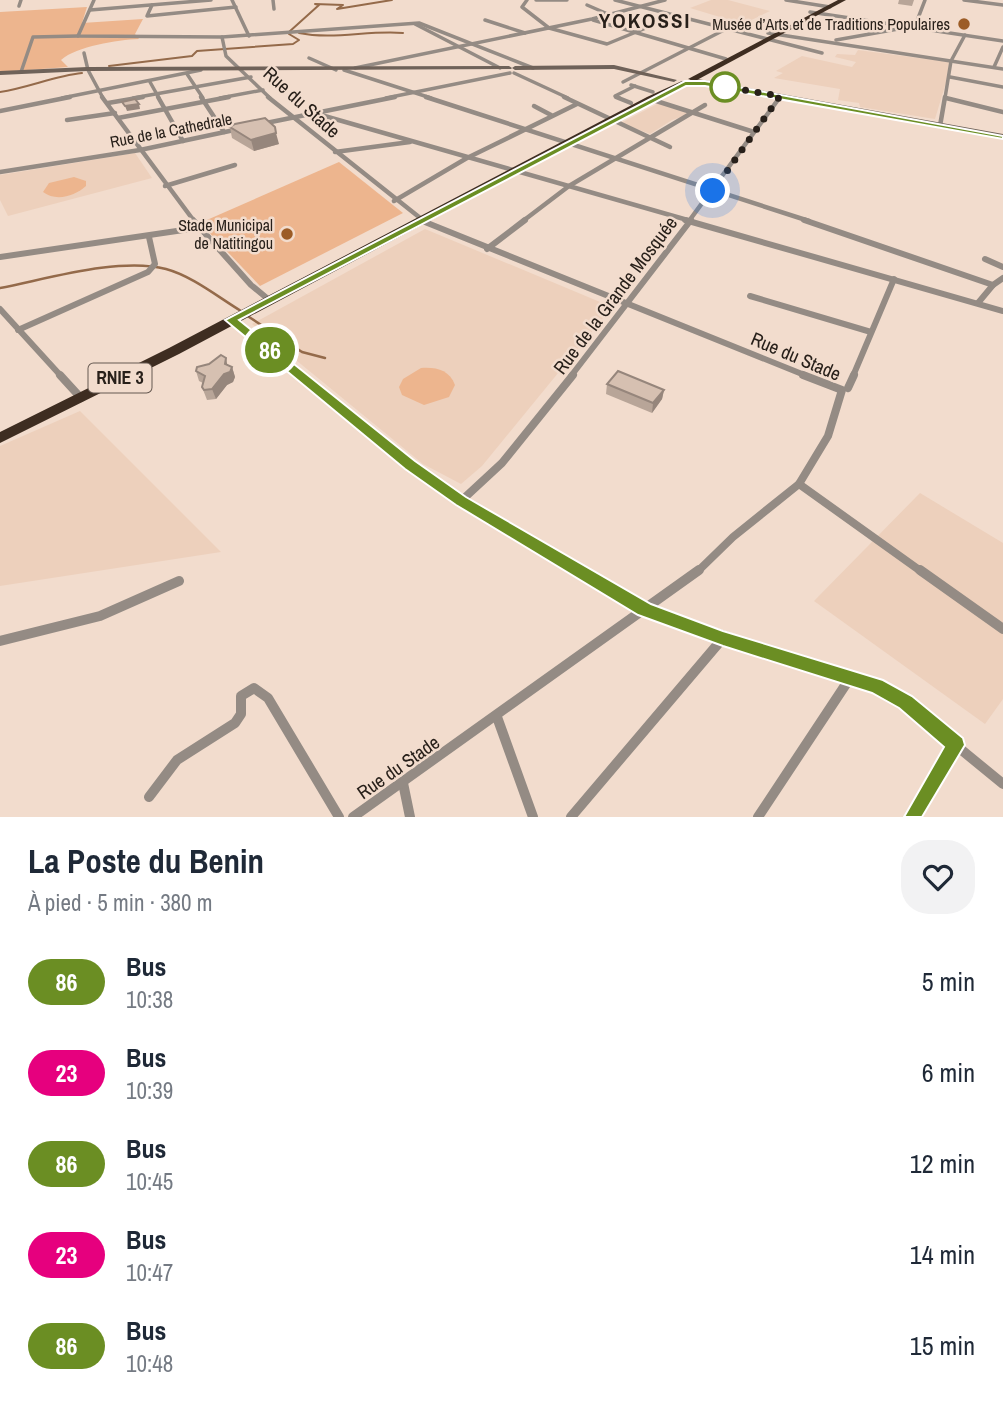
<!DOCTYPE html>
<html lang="fr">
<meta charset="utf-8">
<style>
:root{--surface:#fff;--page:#f2f2f3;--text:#1f2937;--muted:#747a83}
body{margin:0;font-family:"Archivo Narrow",sans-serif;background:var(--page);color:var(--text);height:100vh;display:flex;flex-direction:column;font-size:26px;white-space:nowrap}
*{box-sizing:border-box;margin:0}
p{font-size:23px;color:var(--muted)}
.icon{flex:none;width:38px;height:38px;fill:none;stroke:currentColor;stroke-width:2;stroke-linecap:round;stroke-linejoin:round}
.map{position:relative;height:817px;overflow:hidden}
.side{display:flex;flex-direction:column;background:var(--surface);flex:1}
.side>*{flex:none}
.badge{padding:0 14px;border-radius:23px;font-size:24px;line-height:46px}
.you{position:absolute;width:35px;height:35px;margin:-18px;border:5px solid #fff;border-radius:50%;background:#1a73e8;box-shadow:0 0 0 10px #1a73e833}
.map>.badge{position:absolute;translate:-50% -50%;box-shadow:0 0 0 4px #fff}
.round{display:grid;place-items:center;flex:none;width:74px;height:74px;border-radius:28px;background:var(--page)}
.headline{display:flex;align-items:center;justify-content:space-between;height:119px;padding:0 28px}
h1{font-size:33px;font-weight:700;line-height:52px}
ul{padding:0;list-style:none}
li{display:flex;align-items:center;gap:21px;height:91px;padding:0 28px}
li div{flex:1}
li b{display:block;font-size:26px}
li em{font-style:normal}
li .badge{min-width:77px;font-weight:700;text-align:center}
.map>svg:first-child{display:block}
.built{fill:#edd0bc}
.green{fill:#edb58e}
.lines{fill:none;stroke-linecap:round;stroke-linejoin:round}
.stream-far1{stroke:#946a4a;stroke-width:2}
.stream{stroke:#946a4a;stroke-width:2.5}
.street-far4{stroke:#948b84;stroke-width:3.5}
.street-far3{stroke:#948b84;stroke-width:4.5}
.street-far2{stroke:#948b84;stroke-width:6}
.street-far1{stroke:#948b84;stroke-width:8}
.street{stroke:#948b84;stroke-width:10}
.secondary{fill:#6f6259;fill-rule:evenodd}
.highway{fill:#3e2d21;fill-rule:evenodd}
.wall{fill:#b8a598}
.shaded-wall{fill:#96867c}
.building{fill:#d6c0b1;stroke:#96867c;stroke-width:2}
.line{fill:#6b8e23;stroke:#fff;stroke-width:2}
.walk{stroke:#28201a;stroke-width:7;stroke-dasharray:0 12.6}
.poi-dot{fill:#9c5c26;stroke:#f2dccd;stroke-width:2.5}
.stop-dot{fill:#fff;stroke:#6b8e23;stroke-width:3.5}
.labels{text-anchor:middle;stroke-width:5;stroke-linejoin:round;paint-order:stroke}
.far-poi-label{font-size:16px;fill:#28201a;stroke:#f2dccd;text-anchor:end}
.far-street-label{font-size:16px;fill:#28201a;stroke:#f2dccd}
.shield{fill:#f2dccd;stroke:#655850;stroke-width:2}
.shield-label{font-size:18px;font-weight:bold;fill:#28201a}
.street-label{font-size:19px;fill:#28201a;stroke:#f2dccd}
.far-district-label{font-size:21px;font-weight:bold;letter-spacing:2px;fill:#28201a;stroke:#f2dccd}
</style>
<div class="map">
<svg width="1003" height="817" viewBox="0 0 1003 817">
<rect width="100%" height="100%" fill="#f2dccd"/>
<!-- built -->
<g class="built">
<polygon points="711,0 728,0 770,11 743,24 690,8"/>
<polygon points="858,50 949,62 947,79 935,119 860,107 859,103 838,100 840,89 774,78 783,73 776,71 802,56 852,67 856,62 835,57 837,54 855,55"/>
<polygon points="659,103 691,114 672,120 650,134 621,123"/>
<polygon points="135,153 152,178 8,216 0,200 0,175"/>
<polygon points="425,229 612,307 482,466 461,484 423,464 252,324"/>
<polygon points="80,411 221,552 0,586 0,446"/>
<polygon points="920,493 1003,543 1003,699 985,724 814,601"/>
</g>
<!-- green -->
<g class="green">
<path d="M87,7L82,23L143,19L135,34L139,39C117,40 77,46 61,60L68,67L0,72V12Z"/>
<polygon points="339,162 403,213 260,286 200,223"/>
<path d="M74,177L86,181V186C75,196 56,202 43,192L49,183Z"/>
<path d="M421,368C437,367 449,370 455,385L449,397L424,405L402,395L399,387L403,379Z"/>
</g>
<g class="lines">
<!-- stream-far1 -->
<g class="stream-far1">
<polyline points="289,32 319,5 315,4 343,5 337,9 392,0"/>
<path d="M299,33C333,40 369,30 403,33"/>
<polyline points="109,66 192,56 197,51 293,44 299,40 289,34"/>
<path d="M0,92C28,88 54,76 82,73"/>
</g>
<!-- stream -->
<g class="stream">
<path d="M0,288C47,279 119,257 166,269C192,276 218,297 241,311"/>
<polyline points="246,315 302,352 325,358"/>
</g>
<!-- street-far4 -->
<g class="street-far4">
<polyline points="94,0 78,36 222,37 419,23 533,68"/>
<polyline points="232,0 249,36"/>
<polyline points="273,0 274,9"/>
<polyline points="527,0 522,7 549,28 607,44 675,16"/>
<polyline points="536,0 567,0"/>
<polyline points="615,0 822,53"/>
<polyline points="786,0 830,7"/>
<polyline points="964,0 1003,5"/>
<polyline points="152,5 147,16 236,7"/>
<polyline points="587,5 610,15"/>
<polyline points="19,6 21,0"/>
<polyline points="90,10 211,0"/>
<polyline points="810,12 1003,41"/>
<polyline points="485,20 525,33"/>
<polyline points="593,20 726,59"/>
<polyline points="415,24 500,68"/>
<polyline points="768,33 1003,69"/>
<polyline points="222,37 226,56 270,98"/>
<polyline points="836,40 915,26 925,0"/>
<polyline points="84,53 88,70 103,98"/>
<polyline points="309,58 336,70"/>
<polyline points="994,67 1003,47"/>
<polyline points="355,68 592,19 665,0"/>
<polyline points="344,70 431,98"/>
<polyline points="21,72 33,37 78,36"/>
<polyline points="514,73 568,98"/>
<polyline points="187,74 203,98"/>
<polyline points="950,77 1003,87"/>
<polyline points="150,82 159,98"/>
<polyline points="623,82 726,29"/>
<polyline points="631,85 653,92"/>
<polyline points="62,98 201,70"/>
<polyline points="133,98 251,77"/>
<polyline points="220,98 263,90"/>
<polyline points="386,98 510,73"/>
<polyline points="620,98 615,96 635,86"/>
<polyline points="945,98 951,61 965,35"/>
</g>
<!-- street-far3 -->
<g class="street-far3">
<polyline points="102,97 194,221"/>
<polyline points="158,97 183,141"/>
<polyline points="201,97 224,132"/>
<polyline points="268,97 424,221"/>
<polyline points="426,97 809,221"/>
<polyline points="564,97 670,147"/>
<polyline points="616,97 631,103"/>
<polyline points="946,98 1003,112"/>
<polyline points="650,99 754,132"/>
<polyline points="108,103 143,97"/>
<polyline points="534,106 551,115"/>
<polyline points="0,111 70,97"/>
<polyline points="314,113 691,221"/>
<polyline points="118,118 229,97"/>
<polyline points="67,120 115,113"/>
<polyline points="261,124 395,97"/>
<polyline points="940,126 945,97"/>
<polyline points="335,152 410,142"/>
<polyline points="0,172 140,150 239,129"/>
<polyline points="165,186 235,165"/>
<polyline points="394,201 467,158 577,104"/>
<polyline points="523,221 569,186 705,105"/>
<polyline points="689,221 780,97"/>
</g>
<!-- street-far2 -->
<g class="street-far2">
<polyline points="193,220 251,285 268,299"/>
<polyline points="420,220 807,376"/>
<polyline points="685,220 1003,311"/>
<polyline points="804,220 993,285 978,303"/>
<polyline points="487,249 525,220"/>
<polyline points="0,257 197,228"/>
<polyline points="985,259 1003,267"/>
<polyline points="993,285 1003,278"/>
<polyline points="750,296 871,332"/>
<polyline points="0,309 61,376"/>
<polyline points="231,320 300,376"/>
<polyline points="18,330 148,272 155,264 149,237"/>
<polyline points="571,376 691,220"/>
<polyline points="853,376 894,279"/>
</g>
<!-- street-far1 -->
<g class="street-far1">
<polyline points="60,375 81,398"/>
<polyline points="298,375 410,465 461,501 581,572"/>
<polyline points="848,388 854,375"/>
<polyline points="799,484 922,572"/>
<polyline points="461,501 502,463 573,375"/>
<polyline points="697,572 733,537 799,484 828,436 842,390 803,375"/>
</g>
<!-- street -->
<g class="street">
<polyline points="578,570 644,609 891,692 1003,784"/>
<polyline points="920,570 1003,629"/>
<polyline points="0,641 100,616 179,581"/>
<polyline points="497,717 533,817"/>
<polyline points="403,783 410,817"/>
<polyline points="149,797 177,760 235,723 241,714 241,696 254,688 268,698 339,817"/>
<polyline points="353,817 699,570"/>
<polyline points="571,817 723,638"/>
<polyline points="758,817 850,678"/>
<polyline points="915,817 956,745"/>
</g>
<!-- secondary -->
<g class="secondary">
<polygon points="614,65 677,80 674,82 614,69 515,70 512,68 515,66"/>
<polygon points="509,66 512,68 511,69 87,71 0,75 0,71 87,67"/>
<polygon points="692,78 1003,134 1003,138 690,81 690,79"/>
</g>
<!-- highway -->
<g class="highway">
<polygon points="838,0 846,0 695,81 688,79"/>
<polygon points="682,81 689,83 179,354 0,443 0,432 169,348 647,97"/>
</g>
</g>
<!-- wall -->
<g class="wall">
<polygon points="899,0 914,0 912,6 898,4"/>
<polygon points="230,127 279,144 254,151 232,138"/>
<polygon points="227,365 232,367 235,377 233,382 227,385 216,399 207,400 202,387 203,383 199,381 196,371"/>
<polygon points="607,384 664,390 662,399 652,413 606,394"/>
</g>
<!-- shaded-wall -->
<g class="shaded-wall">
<polygon points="139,104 140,109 127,111 125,106"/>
<polygon points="276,133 279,144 254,151 251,140"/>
<polygon points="226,358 228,369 232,367 235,377 233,382 227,385 216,399 212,389 225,364"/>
<polygon points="664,390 662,399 652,413 653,403"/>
</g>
<!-- building -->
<g class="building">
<polygon points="135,99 139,104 125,106 122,102"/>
<polygon points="265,118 275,127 276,133 251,140 230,127 235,124"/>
<polygon points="221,355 226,358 225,364 232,367 230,372 224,374 212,389 204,390 202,387 205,376 196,371 197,367 209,364"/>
<polygon points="618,371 664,390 653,403 607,384"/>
</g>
<!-- line -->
<polygon class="line" points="685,81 705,81 1003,136 1003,139 705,86 686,86 239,320 415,461 466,497 651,604 723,631 883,680 912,696 963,738 965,745 922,817 904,817 944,747 899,708 872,693 723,646 638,615 456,505 405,469 225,320"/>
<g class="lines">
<!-- walk -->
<polyline class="walk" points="713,191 780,96 725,87"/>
</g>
<!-- markers -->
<g class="poi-dot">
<circle cx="964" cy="24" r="7"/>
<circle cx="287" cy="234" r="7"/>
</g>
<circle class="stop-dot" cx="725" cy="87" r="14"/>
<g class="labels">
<!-- far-poi labels -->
<g class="far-poi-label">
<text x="950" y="30">Musée d’Arts et de Traditions Populaires</text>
<text x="273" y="231">Stade Municipal<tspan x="273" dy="18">de Natitingou</tspan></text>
</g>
<!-- far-street labels -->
<g class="far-street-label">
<text transform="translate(171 130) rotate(-11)" y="6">Rue de la Cathedrale</text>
</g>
<!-- shield labels -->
<rect class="shield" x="88.5" y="363.5" width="63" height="29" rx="5"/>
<g class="shield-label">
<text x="120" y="384">RNIE 3</text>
</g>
<!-- street labels -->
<g class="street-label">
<text transform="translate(302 102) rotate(42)" y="7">Rue du Stade</text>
<text transform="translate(615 295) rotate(-53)" y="7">Rue de la Grande Mosquée</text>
<text transform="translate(796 356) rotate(23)" y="7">Rue du Stade</text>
<text transform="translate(398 767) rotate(-35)" y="7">Rue du Stade</text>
</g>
<!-- far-district labels -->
<g class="far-district-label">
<text x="645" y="28">YOKOSSI</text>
</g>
</g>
</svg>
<div class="you" style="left:713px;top:191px"></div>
<b class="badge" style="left:270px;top:350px;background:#6b8e23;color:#fff">86</b>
</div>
<section class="side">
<div class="headline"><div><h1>La Poste du Benin</h1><p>À pied · 5 min · 380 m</p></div><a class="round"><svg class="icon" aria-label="heart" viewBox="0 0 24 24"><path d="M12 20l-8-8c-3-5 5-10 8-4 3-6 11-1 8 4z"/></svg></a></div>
<ul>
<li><span class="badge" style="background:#6b8e23;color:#fff">86</span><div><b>Bus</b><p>10:38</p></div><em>5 min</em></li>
<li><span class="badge" style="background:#e6007e;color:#fff">23</span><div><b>Bus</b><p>10:39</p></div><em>6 min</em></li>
<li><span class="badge" style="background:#6b8e23;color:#fff">86</span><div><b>Bus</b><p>10:45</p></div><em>12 min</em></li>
<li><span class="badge" style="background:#e6007e;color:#fff">23</span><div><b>Bus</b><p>10:47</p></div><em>14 min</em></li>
<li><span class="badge" style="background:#6b8e23;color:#fff">86</span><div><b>Bus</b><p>10:48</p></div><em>15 min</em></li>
</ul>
</section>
